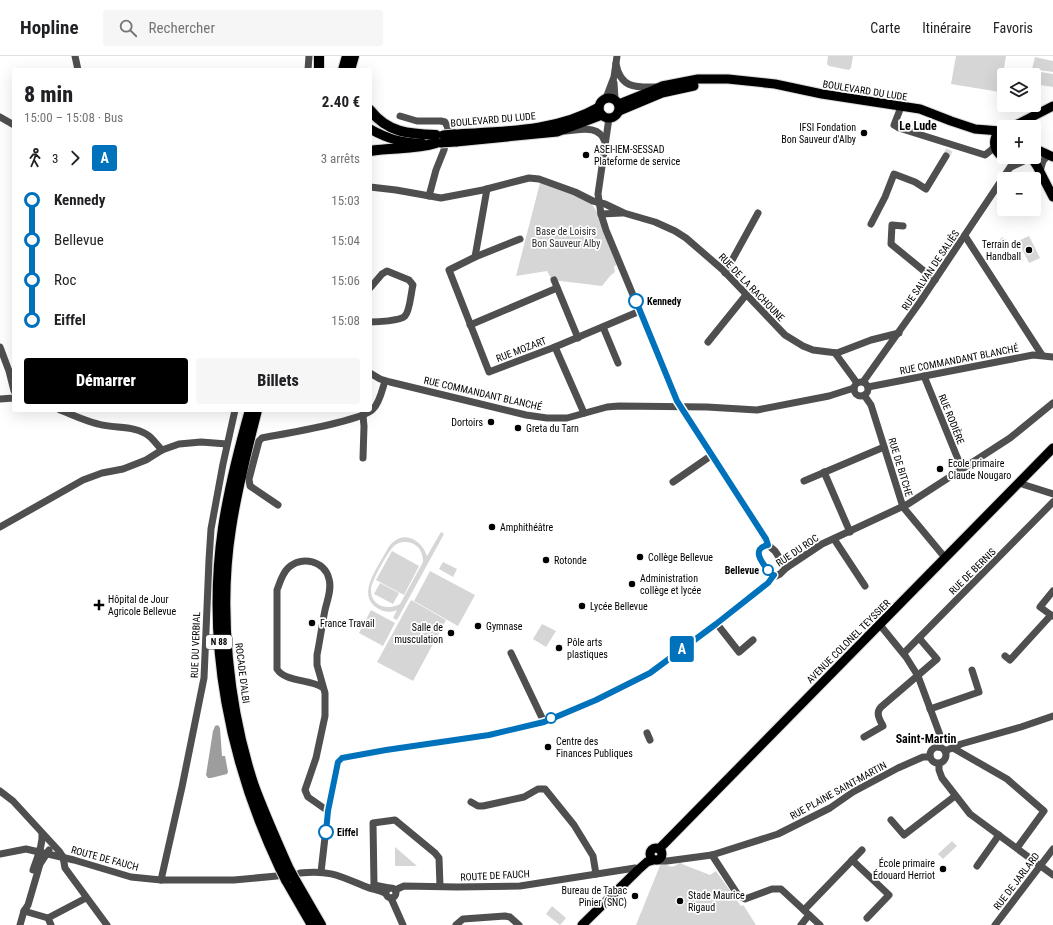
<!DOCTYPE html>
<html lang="fr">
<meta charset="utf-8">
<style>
:root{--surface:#fff;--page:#f6f6f6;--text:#202124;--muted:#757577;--line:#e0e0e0;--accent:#000}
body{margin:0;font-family:"Roboto Condensed",sans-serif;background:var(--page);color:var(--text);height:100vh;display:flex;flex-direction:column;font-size:15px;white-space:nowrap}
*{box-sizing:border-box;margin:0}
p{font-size:13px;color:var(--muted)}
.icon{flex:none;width:22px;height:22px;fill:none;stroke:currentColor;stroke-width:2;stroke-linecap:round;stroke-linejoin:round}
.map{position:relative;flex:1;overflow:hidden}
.drawer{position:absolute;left:12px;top:12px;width:360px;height:344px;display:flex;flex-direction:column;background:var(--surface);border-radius:4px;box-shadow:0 4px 16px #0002}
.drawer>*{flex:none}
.badge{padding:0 8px;border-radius:3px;font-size:14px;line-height:26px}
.buttons{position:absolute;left:997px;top:12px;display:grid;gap:8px}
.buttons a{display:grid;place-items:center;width:44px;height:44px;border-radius:4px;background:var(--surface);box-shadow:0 4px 16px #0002;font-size:20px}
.map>.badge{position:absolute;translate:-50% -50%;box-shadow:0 0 0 2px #fff}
.legs{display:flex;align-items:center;gap:6px;height:44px;padding:0 12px;font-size:13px}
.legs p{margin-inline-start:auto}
.overview{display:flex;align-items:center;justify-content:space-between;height:68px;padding:0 12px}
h1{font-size:22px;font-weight:800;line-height:30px}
.button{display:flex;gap:8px;margin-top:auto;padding:8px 12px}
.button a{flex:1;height:46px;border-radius:4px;background:var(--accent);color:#fff;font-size:16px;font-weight:800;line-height:46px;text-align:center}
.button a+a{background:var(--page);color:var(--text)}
ul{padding:0 12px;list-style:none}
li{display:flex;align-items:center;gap:14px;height:40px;font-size:15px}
li i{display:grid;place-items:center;width:6px;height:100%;margin:0 5px;background:currentColor}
li i::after{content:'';width:10px;height:10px;margin:-5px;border:3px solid;border-radius:50%;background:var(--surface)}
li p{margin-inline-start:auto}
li:first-child i{background:linear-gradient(#0000 50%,currentColor 0)}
li:last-child i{background:linear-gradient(currentColor 50%,#0000 0)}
header{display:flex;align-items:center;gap:24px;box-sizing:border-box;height:56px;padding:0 20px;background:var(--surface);border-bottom:1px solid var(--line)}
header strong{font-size:19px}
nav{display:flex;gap:22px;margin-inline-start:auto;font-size:14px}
.search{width:280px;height:36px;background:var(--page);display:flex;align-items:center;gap:10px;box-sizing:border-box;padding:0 14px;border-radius:4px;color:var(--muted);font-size:15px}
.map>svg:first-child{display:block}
.green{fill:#d6d6d6;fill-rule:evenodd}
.water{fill:#9d9d9d}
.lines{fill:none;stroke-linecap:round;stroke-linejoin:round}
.minor-tunnel{stroke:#d9d9d9;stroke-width:7;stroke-dasharray:7 3.5;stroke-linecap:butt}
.major-casing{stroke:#dbdbdb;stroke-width:11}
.highway-casing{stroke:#dbdbdb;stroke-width:12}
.minor{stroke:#4f4f4f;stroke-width:7}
.major{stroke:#000;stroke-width:9}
.highway{stroke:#000;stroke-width:10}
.major-bridge-casing{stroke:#dbdbdb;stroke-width:11;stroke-linecap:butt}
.highway-bridge-casing{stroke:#dbdbdb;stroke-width:12;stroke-linecap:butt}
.major-bridge{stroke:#000;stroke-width:9}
.highway-bridge{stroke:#000;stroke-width:10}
.line-1-casing{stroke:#fff;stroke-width:9}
.line-1{stroke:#0072bc;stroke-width:6}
.poi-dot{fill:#000;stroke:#fff;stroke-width:1.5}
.stop-1-dot{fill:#fff;stroke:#0072bc;stroke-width:2}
.labels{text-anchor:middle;stroke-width:3.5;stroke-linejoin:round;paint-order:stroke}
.shield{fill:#fff;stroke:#4c4c4c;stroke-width:1}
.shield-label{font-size:9px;font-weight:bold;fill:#000}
.street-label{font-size:10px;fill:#000;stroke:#fff}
.poi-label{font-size:10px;fill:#000;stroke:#fff;text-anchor:start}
.park-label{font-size:10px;fill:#2d2d2d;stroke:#fff}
.stop-label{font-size:10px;font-weight:bold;fill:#000;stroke:#fff;text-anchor:start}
.quarter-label{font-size:12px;font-weight:bold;fill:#000;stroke:#fff}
</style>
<header>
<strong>Hopline</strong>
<div class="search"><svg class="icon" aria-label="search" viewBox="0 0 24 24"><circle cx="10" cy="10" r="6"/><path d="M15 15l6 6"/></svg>Rechercher</div>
<nav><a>Carte</a><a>Itinéraire</a><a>Favoris</a></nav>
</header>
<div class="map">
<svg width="1053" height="869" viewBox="0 0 1053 869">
<rect width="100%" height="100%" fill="#fff"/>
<!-- green -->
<g class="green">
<polygon points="828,0 853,0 851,12 849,14 829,10 827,8"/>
<polygon points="956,0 1006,0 1000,36 951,28"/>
<polygon points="1035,1 1053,5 1053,16 1032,13"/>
<polygon points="1028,14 1053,18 1053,31 1034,28 1034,19 1028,19"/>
<path d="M540,127C552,131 579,138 589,146C602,156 611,192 617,208L614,211L615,216L610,220L602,230L552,224L547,215L516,220Z"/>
<polygon points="1029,180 1040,202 1029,207 1018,185"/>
<polygon points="1002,181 1012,188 1008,193 998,186"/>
<path d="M441,476L444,478L397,564L393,562L397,554C391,557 383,556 377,552C359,540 373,519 380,506C384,500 387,492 392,487C406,474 422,485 427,500ZM404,486C416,486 423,493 423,506L400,548C388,555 370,550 371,533C372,524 388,495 395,489C398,487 401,486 404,486Z"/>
<polygon points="392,495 419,510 404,539 376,524"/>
<polygon points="443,506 457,513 453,521 439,513"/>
<polygon points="430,515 475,539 458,570 414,545"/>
<polygon points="380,527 399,537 393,548 374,538"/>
<polygon points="411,544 446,564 413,625 377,606"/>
<polygon points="371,554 395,567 383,590 359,577"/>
<polygon points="542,568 556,575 546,591 533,583"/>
<polygon points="952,785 957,790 943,803 938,798"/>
<polygon points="395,791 417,810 395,810"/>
<path d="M680,806L682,808L710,819L716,815L741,850L743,849L744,850L756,869H636L661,807H663C671,812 674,812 680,806Z"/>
<polygon points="552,850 566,862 560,869 546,858"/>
</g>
<!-- water -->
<polygon class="water" points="218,669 220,672 222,700 225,700 228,716 227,718 211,722 208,722 206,719 213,675 215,670"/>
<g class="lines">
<!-- minor-tunnel -->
<polyline class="minor-tunnel" points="946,100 950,93"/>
<defs>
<g id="major">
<circle cx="609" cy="52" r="10"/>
<polyline points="619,48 649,36 662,30 698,23 728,23 775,28 822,38 920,53 951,65 975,73 1000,75"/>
<polyline points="619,55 662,37 694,30"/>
<polyline points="1012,71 1053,50"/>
<path d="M370,73C388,83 402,87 422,87"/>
<path d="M1003,73C986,83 997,108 1016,101"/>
<path d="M454,78C502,75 556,76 599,51"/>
<polyline points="456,86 557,76 602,59"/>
<polyline points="1034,91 1038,94 1053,101"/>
<polyline points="1031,101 1037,110 1053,141"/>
<circle cx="656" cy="798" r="6"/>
<polyline points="659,793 1053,392"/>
<polyline points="582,869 638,814 647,806 653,804"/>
</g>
<g id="highway">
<polyline points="319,0 319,14"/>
<polyline points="343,14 347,0"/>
<polyline points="350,14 354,0"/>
<path d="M370,54C388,77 409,78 436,79"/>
<path d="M370,95C392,91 414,94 436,87"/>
<path d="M250,354C239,393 229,432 223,472C206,588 230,707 280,812"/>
<path d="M257,354C247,393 237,432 231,472C218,553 228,652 254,730C264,757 276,784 288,811"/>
<polyline points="286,824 312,869"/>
<polyline points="295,824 321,869"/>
</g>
</defs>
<!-- major casing -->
<use href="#major" class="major-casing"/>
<!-- highway casing -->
<use href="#highway" class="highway-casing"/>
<!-- minor -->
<g class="minor">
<polyline points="75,0 78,14"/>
<path d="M616,8C621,34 638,31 659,31"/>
<polyline points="308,14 309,0"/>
<polyline points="614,27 615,43"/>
<polyline points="606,42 614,21 617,0"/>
<polyline points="901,51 894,69 899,72 985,99 995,91"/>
<polyline points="400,60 417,65 441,65 445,66 448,72 444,94 436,114 429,140"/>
<polyline points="0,61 14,69"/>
<polyline points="609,62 598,138 601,158 606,174 677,345 760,474 768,489 775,495 786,512"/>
<path d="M565,75C580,74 599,68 605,86"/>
<polyline points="1011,111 1028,103"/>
<polyline points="1040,115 1043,105 1048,99"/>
<polyline points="370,131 396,134 441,142 483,134 529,122 539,123 575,136 593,145 605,148 624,157 655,166 675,175 686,182 723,214 785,279 803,290 813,294 837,297 871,284 899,277"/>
<polyline points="601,158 622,157"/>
<polyline points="871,168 885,141 894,118 915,126 926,133 946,100"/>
<polyline points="903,170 892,169 891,188 935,224"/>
<polyline points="965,180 1042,299"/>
<polyline points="520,183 475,201 449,214 489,316 555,291 640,255"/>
<polyline points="475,201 487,133"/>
<polyline points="725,217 758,157"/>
<polyline points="554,224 578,282"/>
<path d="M370,232L382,218L387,215L409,224L413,229C411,236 410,255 405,260C400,265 377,266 370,266"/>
<polyline points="470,269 557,232"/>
<polyline points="603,271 618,307"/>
<polyline points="708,286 746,239"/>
<polyline points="0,291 9,315 14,335"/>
<polyline points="555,291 584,357"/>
<polyline points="835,297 857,327"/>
<polyline points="370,317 380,323 390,326 526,359 547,362 567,362 607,351 619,350 707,351 757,354 829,340 854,332"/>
<polyline points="924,320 962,413"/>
<circle cx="861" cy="333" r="7"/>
<polyline points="863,326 920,246 1017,101"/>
<polyline points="868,331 1033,299 1053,301"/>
<polyline points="864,339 871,349 903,451 942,498 946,501"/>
<polyline points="0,343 14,342"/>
<path d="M60,354C73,359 85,365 98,368C115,373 135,369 149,380C154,384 158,390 162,394"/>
<polyline points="363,360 364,370 363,402"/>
<polyline points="824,416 850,476"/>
<polyline points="804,425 884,391"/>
<polyline points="673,426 712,399"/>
<polyline points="1019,426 1025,429 1053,438"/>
<path d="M278,449L250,430L249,423L259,385L262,382C282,378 363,365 373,353C380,346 382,334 385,325"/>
<polyline points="0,471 83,424 102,417 123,413 146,404 162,394 179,388 201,386 227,388"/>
<polyline points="834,483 865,530"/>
<path d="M768,489C749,493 765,509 771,518L774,519"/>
<polyline points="1051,559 1040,551 1053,535"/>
<polyline points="717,568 739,596 753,584"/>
<polyline points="880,569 906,601 918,620 940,679 939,691"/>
<polyline points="511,597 544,666"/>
<polyline points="904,597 1053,446"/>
<polyline points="1005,600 1010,604 1051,559 1053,560"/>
<path d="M322,631C309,623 285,626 277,613V534C280,526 282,518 288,512C302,499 325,505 329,523C332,533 327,545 325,554C322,569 320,584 317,599V609L325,637V660L316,702L305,734L308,741L328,755"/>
<polyline points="930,653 979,636 972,614"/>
<polyline points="647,677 650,684"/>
<path d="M864,681L883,670C880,664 875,657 881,651L937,603L919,582"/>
<circle cx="938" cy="699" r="8"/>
<polyline points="953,692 1007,723 1044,755 1017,792"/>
<polyline points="945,695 961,688 1021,671 1053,660"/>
<polyline points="939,708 939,714 942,722 970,758 1053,819"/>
<polyline points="0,735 13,745 59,795 63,801 65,812 107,869"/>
<polyline points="471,746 478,750 483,750 524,741 538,733 545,733 574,769 593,800 596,818"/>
<polyline points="891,764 904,779 955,740"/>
<polyline points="0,798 26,793 74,804 131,821 161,824 234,824 277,820"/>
<polyline points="712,799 738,839 745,843 772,833 781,833 820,869"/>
<polyline points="852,804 889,839 867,862"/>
<polyline points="657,805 667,805 712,799 778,778 830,752 853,736 898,712 923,701 930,701"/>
<polyline points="977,810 999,779"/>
<path d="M33,814C37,802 43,790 42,778"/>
<polyline points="321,816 328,755 338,705 342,702 386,694 489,679 544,666 592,646 650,617 717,568 768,527 774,519 776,520 780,518 786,512 822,488 908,448 1010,382 1053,347"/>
<path d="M300,817C329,814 338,819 364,830C371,833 378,834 385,837"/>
<polyline points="161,824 182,731 204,622 209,504 211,473 223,408 235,354"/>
<polyline points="374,829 373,767 395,764 435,797 439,802 440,830"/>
<polyline points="374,829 389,832"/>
<circle cx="391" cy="837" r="5"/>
<polyline points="395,834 404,830 457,831 520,830 635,812"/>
<polyline points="391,842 403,869"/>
<polyline points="804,854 862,794"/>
<polyline points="24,855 48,862 51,869"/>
<polyline points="48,862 86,842"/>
<polyline points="20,869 24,855 28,849 40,808 49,794"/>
<polyline points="456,869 463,863 505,860 510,861 519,869"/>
<polyline points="801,869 809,859"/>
<polyline points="995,869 1053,793"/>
</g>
<!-- major -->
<use href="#major" class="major"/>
<!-- highway -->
<use href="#highway" class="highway"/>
<defs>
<g id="major-bridge">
<polyline points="443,79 454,78"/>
<polyline points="440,87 456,86"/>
</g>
<g id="highway-bridge">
<polyline points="288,811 295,824"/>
<polyline points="280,812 286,824"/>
</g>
</defs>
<!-- major-bridge casing -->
<use href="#major-bridge" class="major-bridge-casing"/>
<!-- highway-bridge casing -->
<use href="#highway-bridge" class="highway-bridge-casing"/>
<!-- major-bridge -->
<use href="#major-bridge" class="major-bridge"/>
<!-- highway-bridge -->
<use href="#highway-bridge" class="highway-bridge"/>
</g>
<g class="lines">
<defs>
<path id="line-1" d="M326,776L328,755L338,706L342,702L386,694L489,679L544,666L596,644L650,617L716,568L768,527L774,519L771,518C764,509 749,493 768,489L766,483L677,345L636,245"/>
</defs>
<!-- line-1 casing -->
<use href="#line-1" class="line-1-casing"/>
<!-- line-1 -->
<use href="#line-1" class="line-1"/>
</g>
<!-- markers -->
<g class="poi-dot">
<circle cx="864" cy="77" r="4"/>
<circle cx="586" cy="99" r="4"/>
<circle cx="1029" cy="194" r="4"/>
<circle cx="491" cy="366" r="4"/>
<circle cx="518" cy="372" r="4"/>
<circle cx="940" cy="413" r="4"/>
<circle cx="492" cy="471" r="4"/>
<circle cx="640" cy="501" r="4"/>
<circle cx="546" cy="504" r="4"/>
<circle cx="632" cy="528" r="4"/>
<path d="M97 543h4v4h4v4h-4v4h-4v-4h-4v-4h4z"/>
<circle cx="582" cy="550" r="4"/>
<circle cx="312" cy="567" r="4"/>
<circle cx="478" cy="570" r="4"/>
<circle cx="451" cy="577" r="4"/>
<circle cx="559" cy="592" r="4"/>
<circle cx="548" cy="691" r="4"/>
<circle cx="943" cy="813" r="4"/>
<circle cx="635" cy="840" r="4"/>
<circle cx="680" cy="845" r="4"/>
</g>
<g class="stop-1-dot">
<circle cx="636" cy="245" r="7"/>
<circle cx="768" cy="514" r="5"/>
<circle cx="551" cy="662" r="5"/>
<circle cx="326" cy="776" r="7"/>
</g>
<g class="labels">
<!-- shield labels -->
<rect class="shield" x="206" y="579" width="26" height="14" rx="3"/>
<g class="shield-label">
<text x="219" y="589">N 88</text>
</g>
<!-- street labels -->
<g class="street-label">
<text transform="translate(865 34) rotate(9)" y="4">BOULEVARD DU LUDE</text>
<text transform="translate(493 63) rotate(-5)" y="4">BOULEVARD DU LUDE</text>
<text transform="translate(930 214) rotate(-56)" y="4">RUE SALVAN DE SALIÈS</text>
<text transform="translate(752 231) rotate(46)" y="4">RUE DE LA RACHOUNE</text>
<text transform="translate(521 293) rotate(-21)" y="4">RUE MOZART</text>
<text transform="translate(959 303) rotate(-11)" y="4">RUE COMMANDANT BLANCHÉ</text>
<text transform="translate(483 337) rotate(13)" y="4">RUE COMMANDANT BLANCHÉ</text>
<text transform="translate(952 363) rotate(68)" y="4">RUE RODIÈRE</text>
<text transform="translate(901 411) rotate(73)" y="4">RUE DE BITCHE</text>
<text transform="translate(797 494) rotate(-34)" y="4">RUE DU ROC</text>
<text transform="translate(972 515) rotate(-45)" y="4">RUE DE BERNIS</text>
<text transform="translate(848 585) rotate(-45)" y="4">AVENUE COLONEL TEYSSIER</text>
<text transform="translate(195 589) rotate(-88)" y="4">RUE DU VERBIAL</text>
<text transform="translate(243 617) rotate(83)" y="4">ROCADE D'ALBI</text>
<text transform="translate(838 734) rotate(-29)" y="4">RUE PLAINE SAINT-MARTIN</text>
<text transform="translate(105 802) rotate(15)" y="4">ROUTE DE FAUCH</text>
<text transform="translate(495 819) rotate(-3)" y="4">ROUTE DE FAUCH</text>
<text transform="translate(1016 825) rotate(-53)" y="4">RUE DE JARLARD</text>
</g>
<!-- poi labels -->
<g class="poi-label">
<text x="856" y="75" text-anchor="end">IFSI Fondation<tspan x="856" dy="12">Bon Sauveur d'Alby</tspan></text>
<text x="594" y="97">ASEI-IEM-SESSAD<tspan x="594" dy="12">Plateforme de service</tspan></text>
<text x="1021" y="192" text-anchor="end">Terrain de<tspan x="1021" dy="12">Handball</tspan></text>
<text x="483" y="370" text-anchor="end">Dortoirs</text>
<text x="526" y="376">Greta du Tarn</text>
<text x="948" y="411">Ecole primaire<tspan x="948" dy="12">Claude Nougaro</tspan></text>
<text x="500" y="475">Amphithéâtre</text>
<text x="648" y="505">Collège Bellevue</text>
<text x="554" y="508">Rotonde</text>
<text x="640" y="526">Administration<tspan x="640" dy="12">collège et lycée</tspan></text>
<text x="108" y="547">Hôpital de Jour<tspan x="108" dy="12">Agricole Bellevue</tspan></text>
<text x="590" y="554">Lycée Bellevue</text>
<text x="320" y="571">France Travail</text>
<text x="486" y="574">Gymnase</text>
<text x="443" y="575" text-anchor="end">Salle de<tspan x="443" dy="12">musculation</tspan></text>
<text x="567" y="590">Pôle arts<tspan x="567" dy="12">plastiques</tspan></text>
<text x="556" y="689">Centre des<tspan x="556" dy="12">Finances Publiques</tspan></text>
<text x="935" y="811" text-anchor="end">École primaire<tspan x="935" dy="12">Édouard Herriot</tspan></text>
<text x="627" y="838" text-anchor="end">Bureau de Tabac<tspan x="627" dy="12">Pinier (SNC)</tspan></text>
<text x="688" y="843">Stade Maurice<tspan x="688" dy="12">Rigaud</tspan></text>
</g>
<!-- park labels -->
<g class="park-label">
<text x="566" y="179">Base de Loisirs<tspan x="566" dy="12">Bon Sauveur Alby</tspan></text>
</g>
<!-- stop labels -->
<g class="stop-label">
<text x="647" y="249">Kennedy</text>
<text x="759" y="518" text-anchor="end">Bellevue</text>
<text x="337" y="780">Eiffel</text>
</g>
<!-- quarter labels -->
<g class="quarter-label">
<text x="918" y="74">Le Lude</text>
<text x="926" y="687">Saint-Martin</text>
</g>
</g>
</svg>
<div class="buttons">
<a><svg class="icon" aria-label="layers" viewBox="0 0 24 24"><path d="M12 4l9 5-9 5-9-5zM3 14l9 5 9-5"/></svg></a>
<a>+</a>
<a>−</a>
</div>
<b class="badge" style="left:682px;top:593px;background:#0072bc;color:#fff">A</b>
<section class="drawer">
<div class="overview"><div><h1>8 min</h1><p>15:00 – 15:08 · Bus</p></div><b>2.40 €</b></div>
<div class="legs"><svg class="icon" aria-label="walk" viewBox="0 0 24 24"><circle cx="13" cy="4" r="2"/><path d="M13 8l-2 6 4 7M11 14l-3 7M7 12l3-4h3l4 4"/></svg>3<svg class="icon" aria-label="forward" viewBox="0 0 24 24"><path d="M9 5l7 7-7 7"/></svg><b class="badge" style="background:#0072bc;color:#fff">A</b><p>3 arrêts</p></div>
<ul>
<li><i style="color:#0072bc"></i><b>Kennedy</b><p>15:03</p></li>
<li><i style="color:#0072bc"></i><span>Bellevue</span><p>15:04</p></li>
<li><i style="color:#0072bc"></i><span>Roc</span><p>15:06</p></li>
<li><i style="color:#0072bc"></i><b>Eiffel</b><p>15:08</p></li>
</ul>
<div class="button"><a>Démarrer</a><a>Billets</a></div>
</section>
</div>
